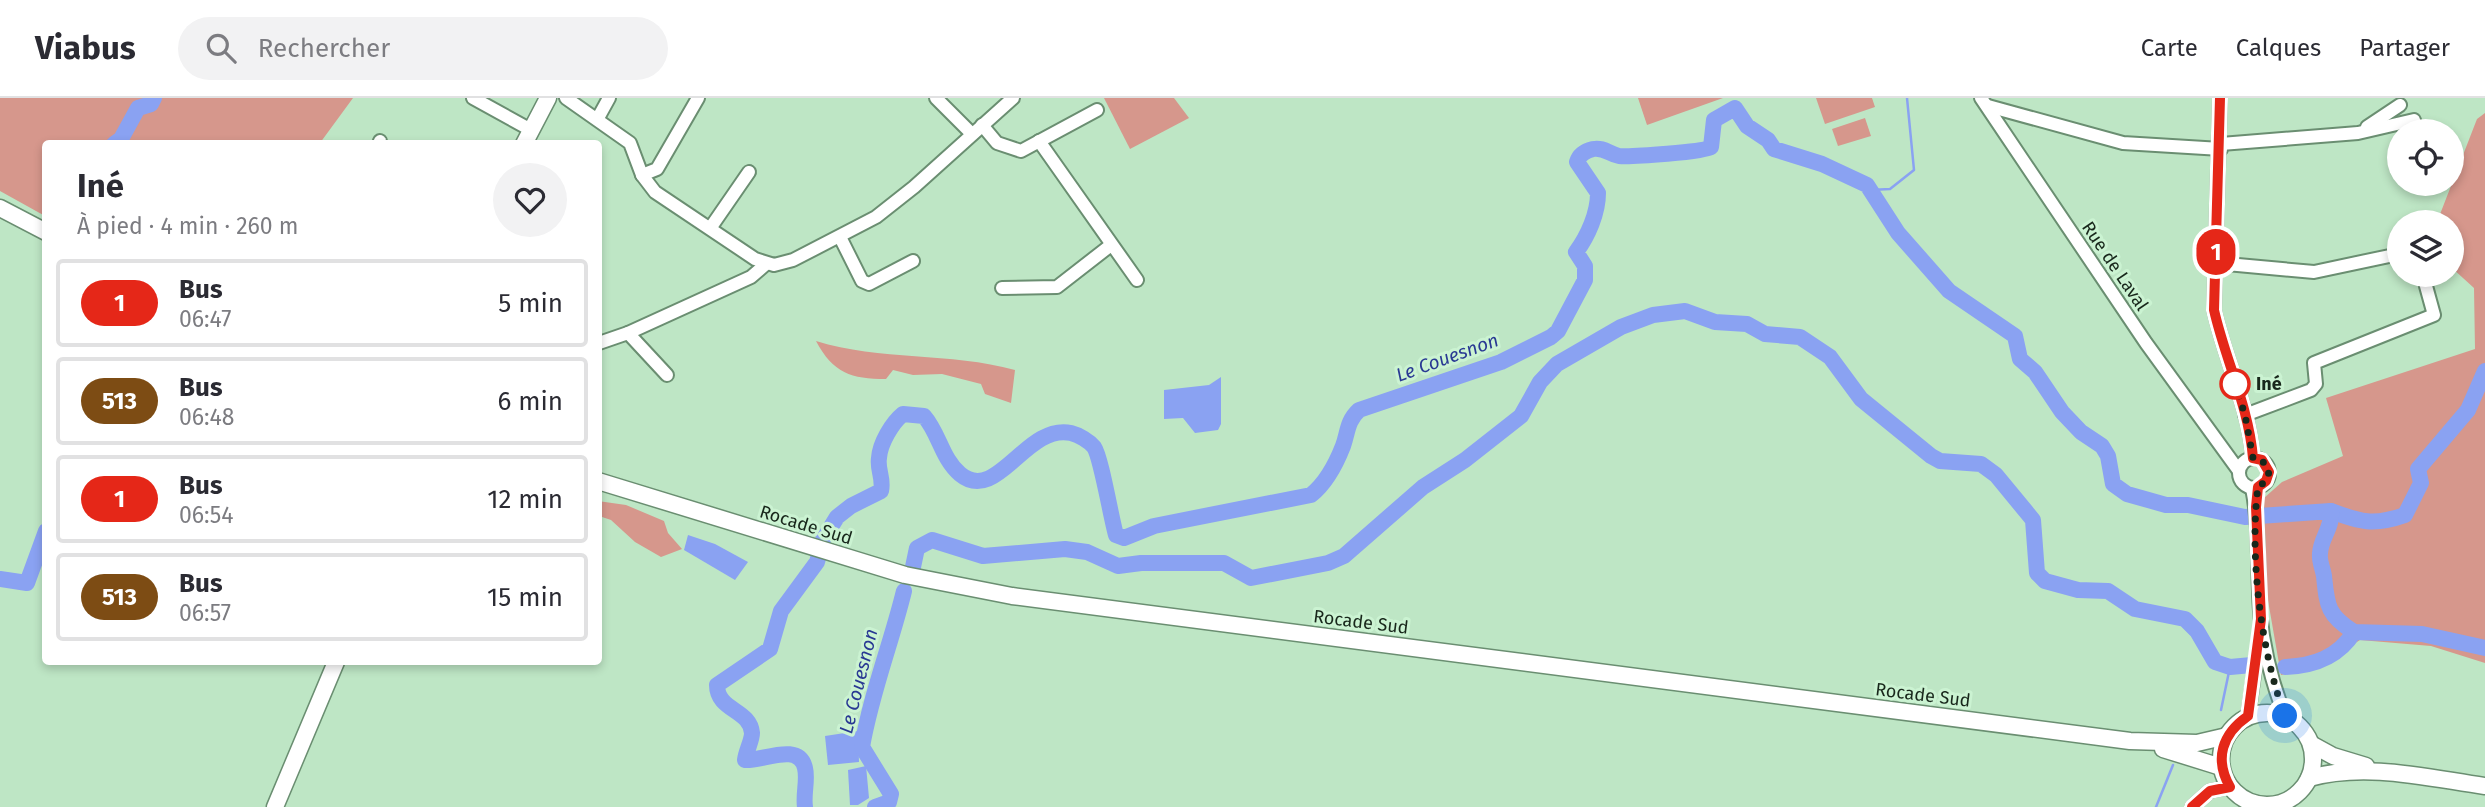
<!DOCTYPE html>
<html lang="fr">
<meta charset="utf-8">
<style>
:root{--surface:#fff;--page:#f2f2f3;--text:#2b2b33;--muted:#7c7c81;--line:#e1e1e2}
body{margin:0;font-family:"Fira Sans",sans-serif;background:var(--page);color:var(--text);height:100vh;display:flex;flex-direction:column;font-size:26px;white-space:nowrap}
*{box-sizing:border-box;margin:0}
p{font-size:23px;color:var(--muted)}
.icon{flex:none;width:38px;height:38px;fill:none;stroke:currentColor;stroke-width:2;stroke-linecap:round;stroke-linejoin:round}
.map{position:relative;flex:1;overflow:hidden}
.details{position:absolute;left:42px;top:42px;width:560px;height:525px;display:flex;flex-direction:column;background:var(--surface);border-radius:7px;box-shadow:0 4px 10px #0003}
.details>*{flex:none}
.badge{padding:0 14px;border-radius:23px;font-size:24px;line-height:46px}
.buttons{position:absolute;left:2387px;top:21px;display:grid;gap:14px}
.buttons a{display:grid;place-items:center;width:77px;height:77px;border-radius:50%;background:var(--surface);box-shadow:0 4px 10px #0003;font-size:35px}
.you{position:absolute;width:35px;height:35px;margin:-18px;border:5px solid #fff;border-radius:50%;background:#1a73e8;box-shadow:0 0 0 10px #1a73e833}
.map>.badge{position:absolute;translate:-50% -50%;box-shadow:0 0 0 4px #fff}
.round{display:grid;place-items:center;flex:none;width:74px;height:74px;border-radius:37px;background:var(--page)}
.headline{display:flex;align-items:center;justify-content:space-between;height:119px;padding:0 35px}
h1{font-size:33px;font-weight:700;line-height:52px}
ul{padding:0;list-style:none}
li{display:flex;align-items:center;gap:21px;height:88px;margin:0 14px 10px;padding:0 21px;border:4px solid var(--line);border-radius:7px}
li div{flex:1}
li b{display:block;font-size:26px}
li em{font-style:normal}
li .badge{min-width:77px;font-weight:700;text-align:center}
header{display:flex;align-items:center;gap:42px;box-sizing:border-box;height:98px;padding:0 35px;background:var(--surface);border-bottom:2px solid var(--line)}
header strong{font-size:33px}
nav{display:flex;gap:38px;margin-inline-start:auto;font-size:24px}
.search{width:490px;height:63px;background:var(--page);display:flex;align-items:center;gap:18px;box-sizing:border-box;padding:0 24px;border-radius:38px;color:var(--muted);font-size:26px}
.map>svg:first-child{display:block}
.green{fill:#d6978c}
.water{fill:#8aa2f2}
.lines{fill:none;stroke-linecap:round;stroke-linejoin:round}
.stream{stroke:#8aa2f2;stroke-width:2.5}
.river{stroke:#8aa2f2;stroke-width:16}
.minor-casing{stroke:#6a8e71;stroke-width:16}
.major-casing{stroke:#6a8e71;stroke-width:19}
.minor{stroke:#fff;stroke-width:12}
.major{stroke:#fff;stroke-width:16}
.line-casing{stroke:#fff;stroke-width:16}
.line{stroke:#e52718;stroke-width:10}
.walk{stroke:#18271b;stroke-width:7;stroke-dasharray:0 12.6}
.stop-dot{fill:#fff;stroke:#e52718;stroke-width:3.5}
.labels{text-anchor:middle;stroke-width:6;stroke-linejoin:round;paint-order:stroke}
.street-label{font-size:18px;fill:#18271b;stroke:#cbf3d2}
.stop-label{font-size:18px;font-weight:bold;fill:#18271b;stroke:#cbf3d2;text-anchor:start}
.water-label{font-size:19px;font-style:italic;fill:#293993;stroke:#cbf3d2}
</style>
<header>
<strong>Viabus</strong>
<div class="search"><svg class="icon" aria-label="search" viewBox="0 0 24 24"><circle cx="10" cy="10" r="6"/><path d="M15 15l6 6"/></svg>Rechercher</div>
<nav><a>Carte</a><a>Calques</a><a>Partager</a></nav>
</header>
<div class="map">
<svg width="2485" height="709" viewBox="0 0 2485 709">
<rect width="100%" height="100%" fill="#bee6c5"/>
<!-- green -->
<g class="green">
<polygon points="0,0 353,0 320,45 46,46 45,118 0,93"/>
<polygon points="1104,0 1174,0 1189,20 1130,51"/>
<polygon points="1638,0 1723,0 1647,27"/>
<polygon points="1816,0 1872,0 1875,9 1825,26"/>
<polygon points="2485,15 2485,565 2431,548 2360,542 2316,570 2281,577 2266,491 2264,400 2282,384 2343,358 2326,300 2475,251 2474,190 2452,170 2452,124 2437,124 2477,21"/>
<polygon points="1865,20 1871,38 1838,48 1832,31"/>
<path d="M816,243C880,263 950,254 1015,272L1011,305L985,296L981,286L942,276L913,277L893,272L886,281C851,281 833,275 816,243Z"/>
<polygon points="598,403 626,407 664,423 668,435 682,451 661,459 635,444 611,422 599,418"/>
</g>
<!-- water -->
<g class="water">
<polygon points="1221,279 1221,326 1218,332 1195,335 1183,320 1164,321 1164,292 1209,287"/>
<polygon points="688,437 715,446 748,464 735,482 684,452"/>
<polygon points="858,633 859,664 828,667 825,638"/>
<polygon points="866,668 869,700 858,707 850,707 848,672"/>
</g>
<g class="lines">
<!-- stream -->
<g class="stream">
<polyline points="1870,92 1890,91 1914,72 1907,0"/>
<polyline points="2221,612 2230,569"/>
<polyline points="2156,709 2173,667"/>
</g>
<!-- river -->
<g class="river">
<polyline points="114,46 121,41 138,10 151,6 154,0"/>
<path d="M2331,413C2360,424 2374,428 2405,417L2421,385L2418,371L2468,312L2485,273"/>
<polyline points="913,469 917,450 932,442 983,458 1065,451 1087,454 1118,468 1141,465 1224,465 1251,480 1328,465 1344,458 1423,389 1465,362 1521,318 1540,284 1557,266 1621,229 1653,217 1685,213 1715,224 1747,226 1765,236 1800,239 1830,259 1861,301 1931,358 1940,363 1981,366 1996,377 2033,422 2037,475 2045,483 2078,492 2108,493 2135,511 2185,521 2197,533 2215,564 2230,569 2252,567"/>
<polyline points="0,481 27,485 46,433"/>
<path d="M2285,569C2313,568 2338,560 2354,534"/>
<path d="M805,709C803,696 808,682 805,670C799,643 761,664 745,662C746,653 752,643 752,635C750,611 717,613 717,587L770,551L781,513L817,464L823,442L837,419L851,408L881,393C884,380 877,372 879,360C880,345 892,325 903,316L924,318C939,335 942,361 960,376C997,407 1026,325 1071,335C1079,337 1089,343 1094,349C1101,359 1111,420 1116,437L1124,440L1154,428L1311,397C1326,385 1336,366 1343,348C1348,334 1347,323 1359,312L1501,264L1551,239L1558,233L1585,182V168L1576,154C1588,138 1598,115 1598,95L1577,64C1579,57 1585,53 1593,51C1604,49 1609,56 1619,58C1632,59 1704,54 1711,49L1714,22L1735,10L1747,28L1768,42L1774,51L1822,66L1867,87L1898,135L1949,193L2015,238L2020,261L2035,274L2062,314L2081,334L2102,348L2108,358L2113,386L2127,396L2166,407H2188L2245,419L2331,413C2333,429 2320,441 2320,456C2319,463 2323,471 2324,478C2327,507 2327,517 2354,534L2422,536L2485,550"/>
<path d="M875,709L889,704L891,696L862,649C871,596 891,546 904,493"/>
</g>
<defs>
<g id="minor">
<polyline points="473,0 531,32"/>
<polyline points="566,0 630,45 642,77 655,94 755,161 774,167 793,162 876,119 914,89 1013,0"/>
<polyline points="936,0 972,36"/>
<polyline points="1981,0 2146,245 2239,373"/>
<path d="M2220,0L2214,212C2225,261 2249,309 2253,360"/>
<polyline points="1988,8 2123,45 2221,51"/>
<polyline points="598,20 609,0"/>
<polyline points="982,27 997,45 1021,53 1097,12"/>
<polyline points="2367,29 2400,7"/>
<polyline points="1039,43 1137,182"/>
<polyline points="379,46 380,43"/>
<polyline points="2221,46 2358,35 2414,22"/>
<polyline points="642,77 657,71 698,0"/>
<polyline points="711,129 749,74"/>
<polyline points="840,139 862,183 869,186 913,163"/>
<polyline points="2216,165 2314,174 2399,156"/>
<polyline points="1002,190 1057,189 1111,147"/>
<polyline points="628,235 667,277"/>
<polyline points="599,245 628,235 751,179 766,166"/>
<polyline points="2245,317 2311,292 2316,286 2314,265 2434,217 2426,188"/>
<circle cx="2254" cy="375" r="15"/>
<path d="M2252,390C2260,430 2257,472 2260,513C2263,548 2272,585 2285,618"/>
<polyline points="2248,618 2260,535"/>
<polyline points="2192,709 2210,693 2230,689"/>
</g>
<g id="major">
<polyline points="524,46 548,0"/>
<polyline points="0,110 46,134"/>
<polyline points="598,383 905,477 1012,498 2130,643 2197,645 2227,638"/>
<circle cx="2267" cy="661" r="46"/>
<polyline points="2311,646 2333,658 2366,668"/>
<polyline points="2163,651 2221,669"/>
<path d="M2309,680C2366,664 2428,680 2485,688"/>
<polyline points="275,709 336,564"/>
</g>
</defs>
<!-- minor casing -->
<use href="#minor" class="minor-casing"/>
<!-- major casing -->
<use href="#major" class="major-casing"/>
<!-- minor -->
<use href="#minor" class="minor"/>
<!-- major -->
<use href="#major" class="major"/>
</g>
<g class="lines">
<defs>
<path id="line" d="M2192,709L2210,693L2230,689C2214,661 2222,636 2248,618L2261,521L2256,409L2258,389L2266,383L2269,374L2262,362L2253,360C2249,309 2225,261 2214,212L2220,0"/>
</defs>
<!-- line casing -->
<use href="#line" class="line-casing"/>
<!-- line -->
<use href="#line" class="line"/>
<!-- walk -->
<path class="walk" d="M2235,286L2245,317L2253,360L2262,362L2269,374L2266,383L2258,389C2249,457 2261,554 2285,618"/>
</g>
<!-- markers -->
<circle class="stop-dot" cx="2235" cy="286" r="14"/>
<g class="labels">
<!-- street labels -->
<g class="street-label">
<text transform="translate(2115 168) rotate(56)" y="6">Rue de Laval</text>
<text transform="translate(806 427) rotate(17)" y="6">Rocade Sud</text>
<text transform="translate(1361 524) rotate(7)" y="6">Rocade Sud</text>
<text transform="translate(1923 597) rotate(7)" y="6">Rocade Sud</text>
</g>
<!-- stop labels -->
<g class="stop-label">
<text x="2256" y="292">Iné</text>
</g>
<!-- water labels -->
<g class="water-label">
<text transform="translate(1447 259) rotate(-20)" y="7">Le Couesnon</text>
<text transform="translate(858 583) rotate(-76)" y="7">Le Couesnon</text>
</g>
</g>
</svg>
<div class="buttons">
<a><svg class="icon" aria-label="locate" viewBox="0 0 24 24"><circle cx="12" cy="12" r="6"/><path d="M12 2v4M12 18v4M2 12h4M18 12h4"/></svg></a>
<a><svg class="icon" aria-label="layers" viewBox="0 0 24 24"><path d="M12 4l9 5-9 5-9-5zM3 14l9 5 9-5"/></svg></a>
</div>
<div class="you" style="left:2285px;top:618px"></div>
<b class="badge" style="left:2216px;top:154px;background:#e52718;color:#fff">1</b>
<section class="details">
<div class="headline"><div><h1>Iné</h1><p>À pied · 4 min · 260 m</p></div><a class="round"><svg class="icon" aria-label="heart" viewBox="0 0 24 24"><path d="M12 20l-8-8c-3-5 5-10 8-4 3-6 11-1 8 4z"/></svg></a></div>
<ul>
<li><span class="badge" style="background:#e52718;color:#fff">1</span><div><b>Bus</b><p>06:47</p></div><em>5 min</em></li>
<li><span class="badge" style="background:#7d4c14;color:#fff">513</span><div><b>Bus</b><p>06:48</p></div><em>6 min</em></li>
<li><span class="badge" style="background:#e52718;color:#fff">1</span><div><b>Bus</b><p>06:54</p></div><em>12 min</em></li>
<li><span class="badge" style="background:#7d4c14;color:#fff">513</span><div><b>Bus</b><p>06:57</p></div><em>15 min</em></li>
</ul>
</section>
</div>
